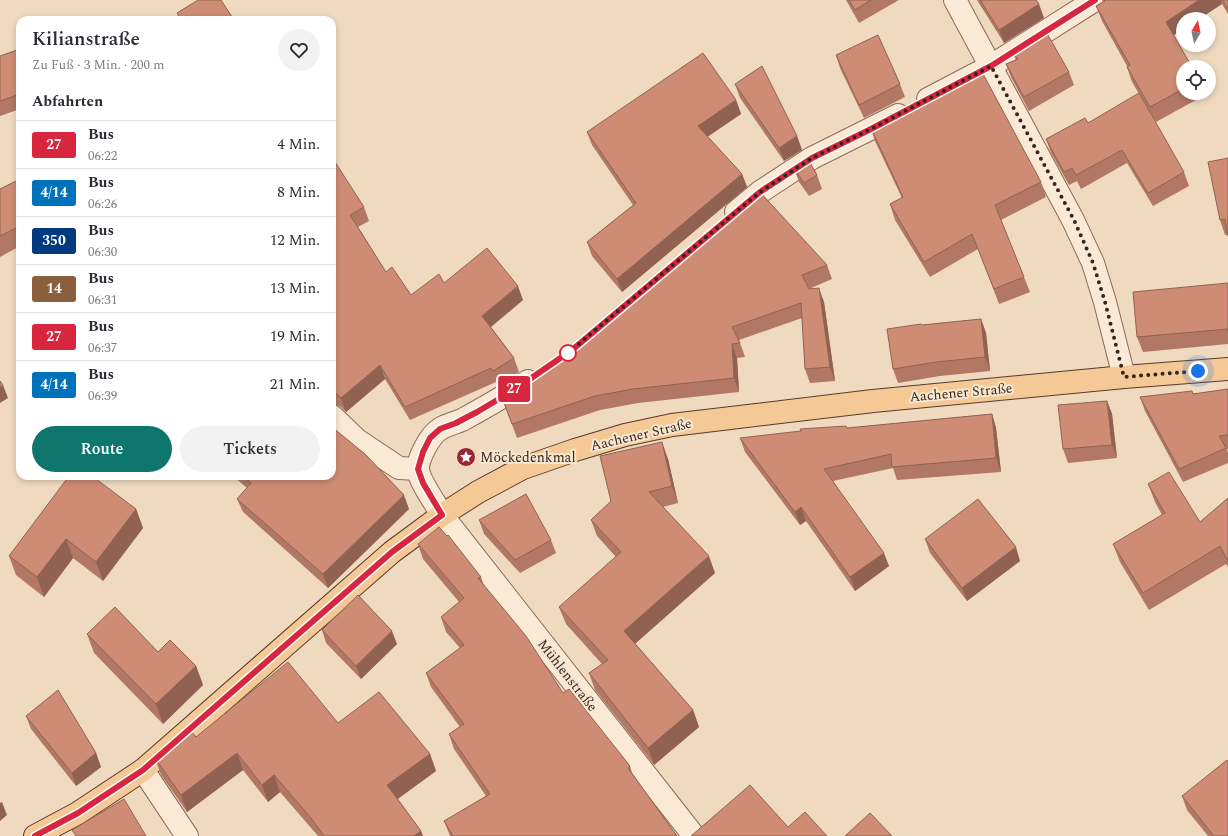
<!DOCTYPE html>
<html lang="de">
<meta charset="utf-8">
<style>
:root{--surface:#fff;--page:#f2f2f3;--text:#2b2b33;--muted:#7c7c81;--line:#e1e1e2;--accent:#0f766e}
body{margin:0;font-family:Spectral,serif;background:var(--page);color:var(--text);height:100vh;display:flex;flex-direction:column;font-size:15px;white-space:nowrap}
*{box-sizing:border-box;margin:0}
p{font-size:13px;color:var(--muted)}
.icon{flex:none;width:22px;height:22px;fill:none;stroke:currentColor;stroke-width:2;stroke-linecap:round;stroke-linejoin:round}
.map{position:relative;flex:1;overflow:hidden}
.side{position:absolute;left:16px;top:16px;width:320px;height:464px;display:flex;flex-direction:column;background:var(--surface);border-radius:12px;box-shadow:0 2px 6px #0003}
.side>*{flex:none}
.badge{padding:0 8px;border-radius:3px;font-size:14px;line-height:26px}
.needle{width:26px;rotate:9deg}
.buttons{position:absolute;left:1176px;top:12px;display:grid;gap:8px}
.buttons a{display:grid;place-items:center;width:40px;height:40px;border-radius:50%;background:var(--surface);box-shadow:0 2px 6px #0003;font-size:20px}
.you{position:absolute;width:20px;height:20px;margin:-10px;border:3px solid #fff;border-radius:50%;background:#1a73e8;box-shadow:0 0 0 6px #1a73e833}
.map>.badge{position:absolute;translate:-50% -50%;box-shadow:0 0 0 2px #fff}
h2{padding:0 16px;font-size:15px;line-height:36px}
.round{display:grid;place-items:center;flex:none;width:42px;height:42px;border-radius:21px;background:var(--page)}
.headline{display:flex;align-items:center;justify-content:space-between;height:68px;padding:0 16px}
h1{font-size:19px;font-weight:600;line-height:30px}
.action{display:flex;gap:8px;margin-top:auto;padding:8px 16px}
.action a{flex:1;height:46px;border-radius:24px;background:var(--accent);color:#fff;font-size:16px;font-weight:600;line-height:46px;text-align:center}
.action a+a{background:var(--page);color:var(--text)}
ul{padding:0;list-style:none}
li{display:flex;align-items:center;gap:12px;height:48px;padding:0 16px;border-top:1px solid var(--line)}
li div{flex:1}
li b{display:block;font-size:15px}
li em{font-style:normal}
li .badge{min-width:44px;font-weight:700;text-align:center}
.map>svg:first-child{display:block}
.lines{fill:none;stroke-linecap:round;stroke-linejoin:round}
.minor-casing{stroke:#896a57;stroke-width:24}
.major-casing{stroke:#57392c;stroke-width:24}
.minor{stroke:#fae9d4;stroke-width:22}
.major{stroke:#f5c996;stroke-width:22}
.wall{fill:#b27865}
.shaded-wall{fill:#916252}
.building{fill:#cf8c75;stroke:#916252}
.line-casing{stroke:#fff;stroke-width:9}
.line{stroke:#d7263d;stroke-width:6}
.walk{stroke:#38261c;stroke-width:4;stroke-dasharray:0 7.2}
.stop-dot{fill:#fff;stroke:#d7263d;stroke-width:2}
.labels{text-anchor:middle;stroke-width:4;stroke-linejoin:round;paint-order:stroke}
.street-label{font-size:14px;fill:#38261c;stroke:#f7e6d0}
.poi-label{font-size:14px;fill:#38261c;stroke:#f7e6d0;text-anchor:start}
</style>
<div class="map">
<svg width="1228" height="836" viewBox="0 0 1228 836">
<rect width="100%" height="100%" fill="#efdac0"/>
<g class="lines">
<defs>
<g id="minor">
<polyline points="955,0 1073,220 1093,263 1105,302 1124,377"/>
<polyline points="928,99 991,66 1095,0"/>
<polyline points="736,212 760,192 812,158 898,115"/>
<path d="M528,381C507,395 484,408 462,420C455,423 446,425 440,429C430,435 418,458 418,469C419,481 436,504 442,515L694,836"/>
<polyline points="332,416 357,440 399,468 418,469"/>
<polyline points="143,770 187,836"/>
</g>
<polyline id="major" points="35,836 78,813 143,770 392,552 442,515 478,492 523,468 575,450 625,435 672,425 873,401 1124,377 1228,369"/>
</defs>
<!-- minor casing -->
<use href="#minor" class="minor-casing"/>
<!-- major casing -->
<use href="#major" class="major-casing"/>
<!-- minor -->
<use href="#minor" class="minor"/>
<!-- major -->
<use href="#major" class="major"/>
</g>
<!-- wall -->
<g class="wall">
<polygon points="846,0 899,0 859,23"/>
<polygon points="977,0 1036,0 1044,18 1004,43"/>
<polygon points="1102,0 1228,0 1228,14 1222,4 1199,19 1183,19 1183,29 1173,35 1183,67 1183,93 1204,93 1205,95 1156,122 1132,82 1127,67 1127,66 1102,21 1096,6 1103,2"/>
<polygon points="20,49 20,109 0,116 0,56"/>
<polygon points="1012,51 1069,72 1074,85 1029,111 1011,77 1006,64 1016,60"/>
<polygon points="836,55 900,84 905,97 864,118 840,68"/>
<polygon points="735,84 797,136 802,150 784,161 740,98"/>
<polygon points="736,100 741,114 707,136 742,174 747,187 622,292 592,256 587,242 633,205 592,145 587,132"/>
<polygon points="1088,123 1184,172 1189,186 1153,206 1127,163 1081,189 1077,181 1069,185 1051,153 1046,139"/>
<polygon points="870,126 1041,182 1046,197 1001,220 1030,292 999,304 978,249 930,277 895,220 890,204 902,198 875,141"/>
<polygon points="1228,158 1228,235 1225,235 1220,220"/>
<polygon points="332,164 364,207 369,221 358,227 386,272 411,295 444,283 523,300 491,327 514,358 519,372 498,385 496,382 410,420 385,379 346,412 341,407 335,404 332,404"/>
<polygon points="794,168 817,175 822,189 809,196 799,182"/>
<polygon points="20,179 20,246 0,257 0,189"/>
<polygon points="827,265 832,279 809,289 824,302 835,381 810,383 805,369 802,318 739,340 745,357 737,358 739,392 638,403 600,410 517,438 501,395"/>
<polygon points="1228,283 1228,344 1143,352 1137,337"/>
<polygon points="981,319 986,333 990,371 940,376 898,383 893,369 922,325"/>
<polygon points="1228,389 1228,449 1227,449 1228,453 1228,463 1183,482 1145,411 1140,397 1193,394"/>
<polygon points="1107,401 1112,414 1117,458 1068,463 1063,449"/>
<polygon points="992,414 996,428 1001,472 897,480 893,468 833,481 889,566 855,591 806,521 800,525 745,452 740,438 847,428"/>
<polygon points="668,459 678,503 663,507 715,573 635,644 693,710 699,727 654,765 595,690 589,673 602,664 566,624 559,607 616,557 597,536 591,520"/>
<polygon points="233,476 332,476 409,509 328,588 243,512 237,499 247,488"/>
<polygon points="1148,484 1200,522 1228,498 1228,567 1226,564 1149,610 1120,562 1113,544 1162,515 1155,502"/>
<polygon points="136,509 143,528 103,581 73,558 44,597 16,575 9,556"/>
<polygon points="479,520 551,540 556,553 520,573 484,534"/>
<polygon points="925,539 1020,561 967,601 930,553"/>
<polygon points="418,544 481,577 484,586 563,693 630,766 632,773 677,836 450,836 444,821 486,796 454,749 449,734 460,727 431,687 426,673 460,648 446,632 441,617 459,602 423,559"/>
<polygon points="322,630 397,644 361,679 326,643"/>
<polygon points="87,634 158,652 196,666 203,685 163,724 94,653"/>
<polygon points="26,716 96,753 101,767 76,786 31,729"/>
<polygon points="338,723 430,754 436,771 398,799 421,831 423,836 318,836 280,792 268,802 243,770 187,812 161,775 155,758 196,737"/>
<polygon points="1182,796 1228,836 1208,836 1187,810"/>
</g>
<!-- shaded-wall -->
<g class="shaded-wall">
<polygon points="1199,0 1221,0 1222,4 1199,19 1183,19 1183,29 1171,37 1166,22"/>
<polygon points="1039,4 1044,18 1004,43 999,30"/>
<polygon points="736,100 741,114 703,140 698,126"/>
<polygon points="797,136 802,150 784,161 779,148"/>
<polygon points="742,174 747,187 622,292 617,279"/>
<polygon points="518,286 523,300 487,330 482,316"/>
<polygon points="819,288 824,302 835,381 830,367"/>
<polygon points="981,319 986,333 990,371 985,357"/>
<polygon points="732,344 737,358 739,392 734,378"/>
<polygon points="380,365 385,379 346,412 341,398"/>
<polygon points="3,385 8,398 0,403 0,387"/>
<polygon points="1107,401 1112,414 1117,458 1112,445"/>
<polygon points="992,414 996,428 1001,472 996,458"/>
<polygon points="662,442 668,459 678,503 672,486"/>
<polygon points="404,495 409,509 328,588 323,574"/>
<polygon points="801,507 806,521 800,525 795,512"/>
<polygon points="136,509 143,528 103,581 96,562"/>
<polygon points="66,539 73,558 44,597 37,577"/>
<polygon points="1016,547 1020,561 967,601 962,588"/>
<polygon points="884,553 889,566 855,591 850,577"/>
<polygon points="709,556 715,573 630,648 624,631"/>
<polygon points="392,631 397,644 361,679 356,666"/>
<polygon points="196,666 203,685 163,724 156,704"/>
<polygon points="693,710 699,727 654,765 648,748"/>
<polygon points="96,753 101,767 76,786 72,773"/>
<polygon points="237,753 243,770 187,812 181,795"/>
<polygon points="430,754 436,771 393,802 387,785"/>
<polygon points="274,775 280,792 268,802 262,785"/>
<polygon points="2,802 7,815 0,821 0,803"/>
<polygon points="421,831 423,836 414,836"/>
</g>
<!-- building -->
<g class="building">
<polygon points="198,0 221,0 234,20 181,20 177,13"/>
<polygon points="849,0 871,0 855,10"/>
<polygon points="980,0 1036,0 1039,4 999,30"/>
<polygon points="1104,0 1199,0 1166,22 1192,67 1183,67 1183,89 1150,107 1127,67 1130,65 1096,6 1105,1"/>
<polygon points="1223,0 1228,0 1228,10"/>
<polygon points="1045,30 1069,72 1024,97 1006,64 1018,59 1012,51"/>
<polygon points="878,35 900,84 859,105 836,55"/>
<polygon points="20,49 20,94 0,101 0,56"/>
<polygon points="703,53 736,100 698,126 742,174 617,279 587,242 636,203 587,132"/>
<polygon points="762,66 797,136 779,148 735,84"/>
<polygon points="982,72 1041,182 995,205 1024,277 994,289 972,234 924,262 890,204 903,197 870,126 910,104"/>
<polygon points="1139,93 1184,172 1148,193 1122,150 1076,175 1072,168 1064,172 1046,139 1085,118 1088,123"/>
<polygon points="1228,158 1228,236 1225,219 1220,220 1208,162"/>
<polygon points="808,159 817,175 804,183 794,168"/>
<polygon points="335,162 364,207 350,215 386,272 392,267 411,295 439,274 444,283 487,248 518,286 482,316 514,358 493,371 491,368 405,407 380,365 341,398 336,393 332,391 332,164"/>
<polygon points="20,179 20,226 0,236 0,189"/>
<polygon points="759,191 827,265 802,275 809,289 819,288 830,367 805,369 801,303 732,327 740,343 732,344 734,378 633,389 595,396 512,424 501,395 576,346"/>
<polygon points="1228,283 1228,329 1137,337 1133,292"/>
<polygon points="981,319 985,357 936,362 893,369 887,329 921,324 922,325"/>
<polygon points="0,381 3,385 0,387"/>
<polygon points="1228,389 1228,435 1219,436 1226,448 1179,469 1140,397 1192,391 1193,394"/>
<polygon points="1107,401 1112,445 1063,449 1058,405"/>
<polygon points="992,414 996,458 892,467 891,454 824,469 884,553 850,577 801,507 795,512 740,438 801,431 800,429 846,426 847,428"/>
<polygon points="332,427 365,454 404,495 323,574 237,499 251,483 243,476 332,476"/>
<polygon points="662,442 672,486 649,492 709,556 624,631 693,710 648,748 589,673 608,660 559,607 621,552 591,520 611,501 600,456"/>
<polygon points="1169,472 1200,522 1228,498 1228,561 1220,546 1143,593 1113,544 1165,513 1148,484"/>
<polygon points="69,476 92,476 136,509 96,562 66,539 37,577 9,556"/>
<polygon points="526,494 551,540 515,560 479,520"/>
<polygon points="978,499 1016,547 962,588 925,539"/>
<polygon points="439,527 447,536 448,535 481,577 478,578 526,636 563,693 569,689 630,766 628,768 677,836 453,836 444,821 490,794 449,734 464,724 426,673 464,645 441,617 464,598 418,544"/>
<polygon points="358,595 392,631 356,666 322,630"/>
<polygon points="115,607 158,652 170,640 196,666 156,704 87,634"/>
<polygon points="288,662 338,723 379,692 430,754 387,785 421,831 414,836 324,836 311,818 274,775 262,785 237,753 181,795 155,758 191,731 196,737"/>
<polygon points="58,690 96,753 72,773 26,716"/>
<polygon points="1227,760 1228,762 1228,836 1214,836 1182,796"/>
<polygon points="750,785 788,827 805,812 827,836 691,836"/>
<polygon points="124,799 146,836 76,836 72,830"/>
<polygon points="870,813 892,836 845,836"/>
</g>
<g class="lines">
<defs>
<polyline id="line" points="35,836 78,813 143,770 392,552 442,515 423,483 418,469 423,452 430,438 440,429 456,423 477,412 514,390 572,350 760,192 812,158 869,130 991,66 1095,0"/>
</defs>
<!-- line casing -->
<use href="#line" class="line-casing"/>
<!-- line -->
<use href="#line" class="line"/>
<!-- walk -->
<polyline class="walk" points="568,353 760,192 812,158 869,130 991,66 1074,220 1093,263 1105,302 1124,377 1198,371"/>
</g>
<!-- icons -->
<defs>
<symbol id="sight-disc" viewBox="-11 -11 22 22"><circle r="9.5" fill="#9b2538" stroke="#f7e6d0"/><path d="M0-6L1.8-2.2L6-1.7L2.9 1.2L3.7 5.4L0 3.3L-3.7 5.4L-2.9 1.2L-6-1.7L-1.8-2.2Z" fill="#fff"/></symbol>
</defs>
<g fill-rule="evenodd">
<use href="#sight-disc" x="455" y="446" width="22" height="22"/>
</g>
<!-- markers -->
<circle class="stop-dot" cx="568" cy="353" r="8"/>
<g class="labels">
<!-- street labels -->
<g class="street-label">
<text transform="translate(961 392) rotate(-5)" y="5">Aachener Straße</text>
<text transform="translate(641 434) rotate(-13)" y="5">Aachener Straße</text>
<text transform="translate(568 675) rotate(52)" y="5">Mühlenstraße</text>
</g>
<!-- poi labels -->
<g class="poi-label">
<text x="480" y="462">Möckedenkmal</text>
</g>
</g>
</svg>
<div class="buttons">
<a><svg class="needle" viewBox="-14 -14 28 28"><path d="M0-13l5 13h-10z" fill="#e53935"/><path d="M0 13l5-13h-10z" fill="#7c7c81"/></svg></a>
<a><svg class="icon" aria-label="locate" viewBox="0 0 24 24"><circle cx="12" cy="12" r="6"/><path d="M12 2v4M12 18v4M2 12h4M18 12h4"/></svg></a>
</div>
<div class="you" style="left:1198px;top:371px"></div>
<b class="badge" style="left:514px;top:389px;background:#d7263d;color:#fff">27</b>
<section class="side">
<div class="headline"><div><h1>Kilianstraße</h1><p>Zu Fuß · 3 Min. · 200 m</p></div><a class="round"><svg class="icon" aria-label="heart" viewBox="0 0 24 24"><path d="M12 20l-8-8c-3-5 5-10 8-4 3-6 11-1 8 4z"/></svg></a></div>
<h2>Abfahrten</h2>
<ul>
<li><span class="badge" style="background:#d7263d;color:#fff">27</span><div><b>Bus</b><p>06:22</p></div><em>4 Min.</em></li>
<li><span class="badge" style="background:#0072bc;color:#fff">4/14</span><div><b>Bus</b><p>06:26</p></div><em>8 Min.</em></li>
<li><span class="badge" style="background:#003b80;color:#fff">350</span><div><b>Bus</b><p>06:30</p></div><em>12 Min.</em></li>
<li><span class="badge" style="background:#8b5e3c;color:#fff">14</span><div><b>Bus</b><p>06:31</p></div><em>13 Min.</em></li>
<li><span class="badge" style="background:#d7263d;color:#fff">27</span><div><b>Bus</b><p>06:37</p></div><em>19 Min.</em></li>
<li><span class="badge" style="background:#0072bc;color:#fff">4/14</span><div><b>Bus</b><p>06:39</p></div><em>21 Min.</em></li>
</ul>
<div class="action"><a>Route</a><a>Tickets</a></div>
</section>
</div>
